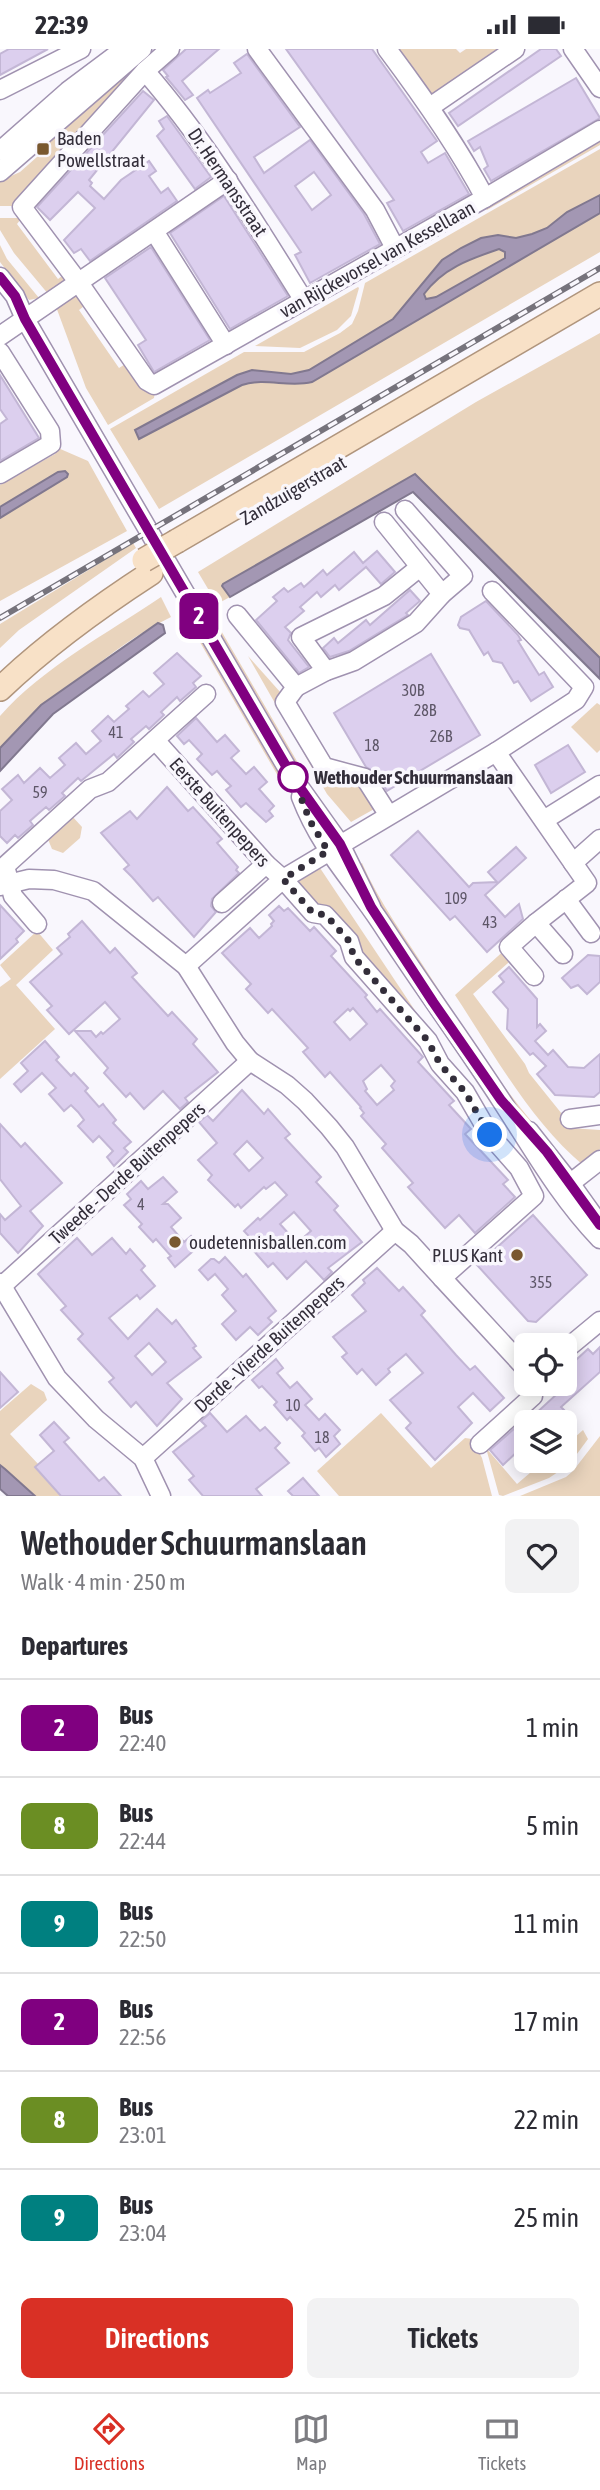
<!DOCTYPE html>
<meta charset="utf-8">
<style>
:root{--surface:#fff;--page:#f2f2f3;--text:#2b2b33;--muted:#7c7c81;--line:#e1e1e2;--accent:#d93025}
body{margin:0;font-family:"Asap Condensed",sans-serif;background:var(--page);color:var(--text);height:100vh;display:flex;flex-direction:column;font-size:26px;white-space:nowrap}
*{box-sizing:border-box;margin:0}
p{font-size:23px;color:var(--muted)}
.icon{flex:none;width:38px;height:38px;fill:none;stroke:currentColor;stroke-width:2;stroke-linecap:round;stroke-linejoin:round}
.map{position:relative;height:1447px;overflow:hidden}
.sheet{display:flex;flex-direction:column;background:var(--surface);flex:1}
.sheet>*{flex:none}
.badge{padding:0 14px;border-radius:10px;font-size:24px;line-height:46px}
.buttons{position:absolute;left:514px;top:1284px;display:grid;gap:14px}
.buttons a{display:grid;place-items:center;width:63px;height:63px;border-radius:10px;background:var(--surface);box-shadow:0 4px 18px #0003;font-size:35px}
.you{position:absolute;width:35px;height:35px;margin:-18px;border:5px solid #fff;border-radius:50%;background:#1a73e8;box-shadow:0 0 0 10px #1a73e833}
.map>.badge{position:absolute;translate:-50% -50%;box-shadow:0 0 0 4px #fff}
h2{padding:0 21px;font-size:26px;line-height:63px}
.round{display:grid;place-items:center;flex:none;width:74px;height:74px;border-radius:10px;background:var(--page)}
.overview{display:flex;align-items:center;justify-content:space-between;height:119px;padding:0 21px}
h1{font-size:33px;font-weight:600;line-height:52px}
.cta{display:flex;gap:14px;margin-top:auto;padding:14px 21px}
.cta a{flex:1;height:80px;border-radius:10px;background:var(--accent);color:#fff;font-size:28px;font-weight:600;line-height:80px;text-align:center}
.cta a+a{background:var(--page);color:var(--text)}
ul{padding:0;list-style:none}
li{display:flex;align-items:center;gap:21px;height:98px;padding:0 21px;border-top:2px solid var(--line)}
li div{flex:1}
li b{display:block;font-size:26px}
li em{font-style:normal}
li .badge{min-width:77px;font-weight:700;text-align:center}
.status{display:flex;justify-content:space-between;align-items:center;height:49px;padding:0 35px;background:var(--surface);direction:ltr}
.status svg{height:19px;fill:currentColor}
.tab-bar{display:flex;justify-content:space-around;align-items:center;height:98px;border-top:2px solid var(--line);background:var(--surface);font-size:19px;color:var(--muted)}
.tab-bar a{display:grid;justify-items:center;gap:4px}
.tab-bar .on{color:var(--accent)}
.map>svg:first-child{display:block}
.green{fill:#e9d4bd}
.water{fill:#a397b3;stroke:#81788f;stroke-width:2;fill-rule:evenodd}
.building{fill:#dccfee;stroke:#c3b6d5;stroke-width:2;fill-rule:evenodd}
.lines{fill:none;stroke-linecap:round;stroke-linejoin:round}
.minor-casing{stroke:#a092b0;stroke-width:21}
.major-casing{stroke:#b0957d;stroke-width:26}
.minor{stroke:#fff;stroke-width:18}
.major{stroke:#f8e1c7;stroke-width:23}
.rail-casing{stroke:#76737c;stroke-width:6}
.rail{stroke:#f9f7fd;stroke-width:3.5;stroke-dasharray:10;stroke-linecap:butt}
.major-bridge-casing{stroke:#b0957d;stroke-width:26;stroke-linecap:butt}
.major-bridge{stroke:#f8e1c7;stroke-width:23}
.line-casing{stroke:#fff;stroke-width:16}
.line{stroke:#800080;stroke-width:10}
.walk{stroke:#332e3a;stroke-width:7;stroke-dasharray:0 12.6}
.poi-dot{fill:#79582f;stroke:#f9f7fd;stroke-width:2.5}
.stop-dot{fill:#fff;stroke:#800080;stroke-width:3.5}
.labels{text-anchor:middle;stroke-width:7;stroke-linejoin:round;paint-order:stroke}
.number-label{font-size:16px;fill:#5d5667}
.poi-label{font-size:19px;fill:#332e3a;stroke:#f9f7fd;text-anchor:start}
.street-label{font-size:19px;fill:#332e3a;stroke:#f9f7fd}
.stop-label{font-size:19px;font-weight:bold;fill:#332e3a;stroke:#f9f7fd;text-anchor:start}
</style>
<div class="status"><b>22:39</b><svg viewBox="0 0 49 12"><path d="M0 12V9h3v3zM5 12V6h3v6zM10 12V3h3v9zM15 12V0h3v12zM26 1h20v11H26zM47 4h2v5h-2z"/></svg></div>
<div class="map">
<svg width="600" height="1447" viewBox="0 0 600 1447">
<rect width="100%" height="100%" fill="#f9f7fd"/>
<!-- green -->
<g class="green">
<polygon points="397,0 456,0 460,4 466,0 508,0 434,51"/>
<polygon points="136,15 138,18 15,157 0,157 0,132 20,123 46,100 44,97"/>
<polygon points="600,89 600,96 487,161 483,157"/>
<path d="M600,100V146L567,163L547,179L532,185L516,189L498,186L481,189L425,231L393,270L309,321L291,325L252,321L237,326L135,382L140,390L242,336C266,328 288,339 312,333L600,164V203L159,460L110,380L244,303H304L340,284L352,275L358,262L365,234Z"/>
<polygon points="0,169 19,169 20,171 17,175 58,230 62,227 64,231 62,237 49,246 14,204 0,181"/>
<polygon points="0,196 7,210 39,249 29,251 0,213"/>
<path d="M499,200L505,203V209L436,249L426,250L424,245C444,219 470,210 499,200Z"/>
<polygon points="358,238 359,239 351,267 337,281 300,299 255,297"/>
<polygon points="68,246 82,248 88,254 79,261 119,319 127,314 155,342 154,349 108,376 86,339 55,255"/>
<polygon points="600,284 600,609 415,425 222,537 230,548 217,555 198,523 476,353"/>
<polygon points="58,399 88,412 127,482 0,552 0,469 67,428 0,457 0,436 55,405"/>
<polygon points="133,494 136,499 19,581 0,599 0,575"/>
<polygon points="182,524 216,573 298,714 294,717"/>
<polygon points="169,532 282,724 278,727 194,583"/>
<path d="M161,548L171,568C109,598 53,654 0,699V667C42,619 108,584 161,548Z"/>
<polygon points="248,607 281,644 322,724 356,731 376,759 351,773 327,745"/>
<polygon points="597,654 600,656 600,701 597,704 571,678"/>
<polygon points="71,766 82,778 80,789 63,804 52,800 47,788"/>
<path d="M362,814C379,853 405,888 428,924C468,986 509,1051 560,1105L556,1108L521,1068L374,850L357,817Z"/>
<polygon points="320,819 470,1044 387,941 291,838 314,821"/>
<polygon points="37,882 53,901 16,936 55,980 0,1030 0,938 11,930 0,916"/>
<path d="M508,898L516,907L473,945L525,1015L529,1024L566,1070L565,1075L570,1079L600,1081V1100L583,1116C531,1073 492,1002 455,946Z"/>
<polygon points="31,1335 44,1343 47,1351 10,1385 68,1447 35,1447 0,1416 0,1362"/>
<polygon points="381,1364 431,1419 465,1389 472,1390 482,1409 492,1447 339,1447 317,1422"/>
<polygon points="583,1381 588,1390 574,1409 561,1421 549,1429 503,1447 499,1446 486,1399 517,1435 544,1412 565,1412 565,1397"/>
<polygon points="600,1387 600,1447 520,1447 566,1428 573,1422"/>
</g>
<!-- water -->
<g class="water">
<path d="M600,146V164L312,333C288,339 266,328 242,336L139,390L135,381L237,326L252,321L291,325L309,321L393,270L442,211L461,199L481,189L498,186L516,189L532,185L547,179L567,163ZM499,200L505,203V209L436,248L426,250L424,245C443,219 470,210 499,200Z"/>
<polygon points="65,422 68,425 67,428 0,469 0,458 58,423"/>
<polygon points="415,425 600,609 600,630 413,443 230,548 222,537 223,535"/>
<polygon points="158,574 163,576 165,584 53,665 0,722 0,699 41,656"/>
<polygon points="0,1416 5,1420 35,1447 8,1447 0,1440"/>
</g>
<!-- building -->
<g class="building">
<polygon points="9,0 48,0 0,26 0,5"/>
<polygon points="186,0 219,0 182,32 193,46 185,51 166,28 168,27 163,21"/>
<polygon points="286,0 372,0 437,92 421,103 428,114 445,104 469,145 403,182 387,154 394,151"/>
<polygon points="541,0 556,0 561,7 458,77 449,64"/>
<path d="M247,5L300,78L254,108L264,124L310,91L364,165L380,195L310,234L295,206L301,203L197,49L208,41L210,44L241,24L234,14ZM314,123L331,146L312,161L295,137Z"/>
<polygon points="576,29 600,69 491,132 484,120 488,117 480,98 474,102 468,92"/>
<polygon points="143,42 154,51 89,131 92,134 90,137 104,150 121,131 149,112 156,122 149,127 161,144 168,139 177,152 90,212 81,200 74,204 64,191 95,159 78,143 50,171 37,158"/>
<polygon points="167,67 211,128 195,140 157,87 164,80 159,72"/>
<polygon points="224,147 288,247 230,280 170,184"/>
<polygon points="151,198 210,291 154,323 138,296 146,291 105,229"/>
<polygon points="0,326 39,389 0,412 0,375 7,370 0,360"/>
<polygon points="377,502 395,523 381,535 366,518 339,541 335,536 321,548 317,543 300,558 304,562 285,578 291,584 288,591 309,618 299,624 256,571 277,552 273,548 284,539 288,543 301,534 304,538 323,521 327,526 354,503 363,514"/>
<polygon points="410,541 420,552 406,564 408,566 349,602 330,608 323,599 334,589 338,594 366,571 370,576"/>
<polygon points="486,552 518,586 521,591 518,592 539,626 544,623 553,638 531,652 518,632 514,634 502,614 493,612 488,603 484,606 469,581 460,579 458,576 461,568"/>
<polygon points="177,604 201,627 193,634 196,638 180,652 177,648 161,663 164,666 149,680 146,677 131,690 134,693 117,709 114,705 81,732 78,729 62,744 65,747 49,761 46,758 39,764 30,772 33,776 18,789 15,786 7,794 0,787 0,762 12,751 2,740 18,726 24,734 40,719 50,729 65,716 59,709 76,694 86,705 101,692 92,682 108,667 114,673 129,660 126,657 143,642 149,648 164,635 154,624"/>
<polygon points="431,605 480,686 410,728 411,730 404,735 402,733 387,742 375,723 366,718 334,664"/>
<polygon points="196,669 217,693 225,686 239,702 231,709 246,725 254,718 267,733 259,740 274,757 269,762 273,767 266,773 246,754 241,758 226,741 231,737 224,730 217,722 212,726 197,710 202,705 189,691 184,695 177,687"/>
<polygon points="568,696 585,723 551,744 535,716"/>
<polygon points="167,738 188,762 193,758 222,790 217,794 238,818 236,821 239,824 212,850 211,857 216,863 194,888 158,848 153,852 132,828 124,820 129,816 101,784 130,762 137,770"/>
<polygon points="418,782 469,838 473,834 497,833 488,823 516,798 526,809 485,846 505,868 519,855 523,870 487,903 455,867 450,871 391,806"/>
<polygon points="0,856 24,882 16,890 18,893 0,910"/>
<path d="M279,857L284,862L288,859L310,882L314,878L336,902L331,907L367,946L365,948L377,963L380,960L423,1008L418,1013L454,1052L449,1056L471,1080L465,1085L508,1131L503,1135L515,1148L475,1184L459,1166L445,1179L408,1138L413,1134L382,1099L386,1095L361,1067L364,1064L360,1059L361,1058L330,1023L325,1028L303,1003L308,999L272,960L268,964L246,940L251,935L222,904L250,879L259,889L272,877L271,875L274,872L269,866ZM353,959L367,975L350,991L334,973L348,960L350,962ZM381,1016L395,1032L391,1037L394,1041L377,1056L365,1042L367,1040L363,1032Z"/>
<polygon points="82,872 110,904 115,899 137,924 132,928 168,967 172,963 186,978 197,990 193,995 218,1023 185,1049 188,1053 180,1060 163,1042 144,1060 130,1044 126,1048 104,1024 108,1019 75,982 91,982 96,988 101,983 103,985 120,970 105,953 69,985 47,961 52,957 30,933 62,905 57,899 70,888 68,885"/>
<polygon points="588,906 600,907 600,933 587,945 578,936 571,939 562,929"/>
<polygon points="509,918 537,950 537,978 540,975 546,982 535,992 548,1006 553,1001 568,1018 584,1019 600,1005 600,1043 594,1048 555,1046 537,1025 546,1017 533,1004 530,1006 507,980 508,960 493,943 504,933 499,927"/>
<polygon points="45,992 59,1008 56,1011 71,1027 74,1024 88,1039 85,1042 99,1058 103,1055 106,1059 116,1071 113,1074 131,1093 124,1099 128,1103 114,1117 107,1108 113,1102 99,1087 93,1093 78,1077 84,1071 78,1063 71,1056 64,1062 49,1045 56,1039 42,1024 21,1043 14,1035 28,1022 21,1014"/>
<path d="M242,1041L264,1065L268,1060L290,1085L285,1089L321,1128L316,1133L338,1157L334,1161L362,1193L328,1219L332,1223L324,1231L306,1212L287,1230L273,1214L268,1218L253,1201L258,1197L244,1182L258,1169L260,1171L287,1146L275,1133L266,1140L264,1138L241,1159L238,1155L235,1158L208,1131L212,1126L198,1111L217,1094L199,1073L207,1066L213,1072ZM247,1092L263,1109L249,1122L234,1105ZM294,1163L311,1182L297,1194L280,1175Z"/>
<polygon points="0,1075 21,1098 25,1094 62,1134 30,1162 43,1177 18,1204 0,1184 0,1165 5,1171 21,1157 0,1130"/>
<polygon points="163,1128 177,1143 163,1155 168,1155 181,1169 171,1178 184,1193 191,1187 199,1197 175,1218 168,1209 171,1207 156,1190 153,1193 139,1178 142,1175 124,1156 131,1150 127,1145 141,1132 148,1140"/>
<polygon points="533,1166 587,1226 536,1273 528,1272 477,1216"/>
<path d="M77,1189L92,1206L112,1189L126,1205L130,1200L145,1217L141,1221L155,1237L140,1250L137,1246L109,1269L128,1290L157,1260L172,1275L176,1271L196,1297L193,1299L201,1308L167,1334L182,1350L157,1377L136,1353L131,1358L109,1333L114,1329L78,1290L83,1285L61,1261L66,1257L38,1225ZM149,1294L166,1313L152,1326L135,1307Z"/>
<polygon points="225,1208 243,1228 246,1225 276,1262 268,1269 272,1273 258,1286 250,1278 236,1291 222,1275 236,1262 222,1246 228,1240 215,1225 208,1231 199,1221 211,1210 214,1210 219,1214"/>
<polygon points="377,1219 399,1242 403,1238 425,1262 421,1266 456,1306 470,1321 475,1317 504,1349 490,1362 473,1344 458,1358 472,1374 435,1411 406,1379 411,1374 390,1351 423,1324 406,1305 388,1320 390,1323 376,1336 362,1320 357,1325 342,1308 347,1304 333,1288 366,1262 352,1246 365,1234 363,1231"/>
<polygon points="600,1298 600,1323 561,1358 570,1367 563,1374 527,1374 527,1407 520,1400 503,1416 490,1401 516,1378 519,1380 557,1345 549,1335 565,1335 565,1321 588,1300 593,1305"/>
<polygon points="276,1310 283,1319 277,1324 290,1339 297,1333 312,1350 305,1356 319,1371 325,1365 340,1381 334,1387 340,1395 326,1408 319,1399 315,1402 302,1387 305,1384 290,1368 287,1371 274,1356 277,1353 262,1337 259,1339 252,1331"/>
<polygon points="0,1323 18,1343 0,1359"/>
<polygon points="210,1364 227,1383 246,1367 260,1382 265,1378 280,1394 275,1399 289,1414 256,1440 262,1447 203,1447 189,1431 194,1427 173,1403 206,1377 201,1372"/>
<polygon points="54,1373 69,1389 64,1393 99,1432 104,1428 121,1447 61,1447 35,1418 54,1402 40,1386"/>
<polygon points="303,1429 310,1437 319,1447 293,1447 288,1442"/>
</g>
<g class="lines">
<defs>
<g id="minor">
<polyline points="170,0 145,22 22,158 79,234 147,332 154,336 485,149 600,81"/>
<polyline points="257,0 375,161 395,199"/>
<path d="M387,0C423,48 457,96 485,149"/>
<polyline points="573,0 600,39"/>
<path d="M145,22C206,92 254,172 303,250"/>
<polyline points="0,41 81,0"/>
<polyline points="430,58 515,0"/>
<polyline points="0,102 68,42 124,0"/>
<polyline points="0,123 142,0"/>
<polyline points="154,182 226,296"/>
<polyline points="0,228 15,247 25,270 293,729 340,795 371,858"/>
<polyline points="0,287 228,131"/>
<polyline points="0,303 50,382 51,395 0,425"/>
<polyline points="384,473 442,545"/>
<polyline points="492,542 584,638 576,651 496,703"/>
<polyline points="237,566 296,638 285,653 324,718 365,729 388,765"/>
<polyline points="326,622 301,588 384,547 420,518"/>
<polyline points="296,638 326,622 354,612 416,574 442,545 463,527 405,461"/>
<polyline points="155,691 266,815 283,830 186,917"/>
<path d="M301,748C321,800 352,830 381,874C420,934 462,991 501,1051C533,1100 559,1147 600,1190"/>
<polyline points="544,771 600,736"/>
<polyline points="573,814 600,790"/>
<polyline points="0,837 29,830 54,831 93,842 186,917 235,994 250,1012 287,1036 305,1052 329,1078 345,1098 395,1182 411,1195 442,1229"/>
<polyline points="566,850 591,884"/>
<polyline points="222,854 266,815"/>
<polyline points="536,874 563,905"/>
<polyline points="37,875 13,847 5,817 90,740 108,733 206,645"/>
<polyline points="570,1070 600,1066"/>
<polyline points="529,1082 570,1134 600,1176"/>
<polyline points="563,1140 600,1111"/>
<polyline points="0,1234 57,1329 96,1370 143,1409 161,1447"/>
<polyline points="3,1236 250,1012"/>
<polyline points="565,1301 600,1272"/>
<polyline points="527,1321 442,1229 534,1147 519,1119 490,1086 465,1043 440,1015 428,992 354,908 349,892 325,866 313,864 283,830 496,703 587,834 536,874 509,898 534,927"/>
<polyline points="480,1395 533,1347 533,1335"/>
<polyline points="143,1409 395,1182"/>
</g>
<g id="major">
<polyline points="177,492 600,245"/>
<path d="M0,640C47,595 97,559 151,524"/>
</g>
</defs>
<!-- minor casing -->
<use href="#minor" class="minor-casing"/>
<!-- major casing -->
<use href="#major" class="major-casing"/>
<!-- minor -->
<use href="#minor" class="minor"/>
<!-- major -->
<use href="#major" class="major"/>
<defs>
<polyline id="rail" points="0,569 600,219"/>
</defs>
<!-- rail casing -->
<use href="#rail" class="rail-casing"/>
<!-- rail -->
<use href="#rail" class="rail"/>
<defs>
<polyline id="major-bridge" points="144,511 177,492"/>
</defs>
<!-- major-bridge casing -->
<use href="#major-bridge" class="major-bridge-casing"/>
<!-- major-bridge -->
<use href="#major-bridge" class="major-bridge"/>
</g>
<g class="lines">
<defs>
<polyline id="line" points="0,228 15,247 25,270 293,729 340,795 371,858 433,953 501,1051 547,1103 600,1176"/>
</defs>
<!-- line casing -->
<use href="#line" class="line-casing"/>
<!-- line -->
<use href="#line" class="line"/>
<!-- walk -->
<polyline class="walk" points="293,728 310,772 328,802 283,830 313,864 326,866 349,892 354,908 428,992 440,1015 465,1043 490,1086"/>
</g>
<!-- markers -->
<g class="poi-dot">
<rect x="36" y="93" width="14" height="14" rx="3.5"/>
<circle cx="175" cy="1193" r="7"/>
<circle cx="517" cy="1206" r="7"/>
</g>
<circle class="stop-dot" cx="293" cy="728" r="14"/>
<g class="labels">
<!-- number labels -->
<g class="number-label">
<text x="413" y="647">30B</text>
<text x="425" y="667">28B</text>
<text x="116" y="689">41</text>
<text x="441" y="693">26B</text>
<text x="372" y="702">18</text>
<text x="40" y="749">59</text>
<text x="456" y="855">109</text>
<text x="490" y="879">43</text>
<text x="141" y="1161">4</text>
<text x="541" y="1239">355</text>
<text x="293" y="1362">10</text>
<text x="322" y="1394">18</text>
</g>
<!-- poi labels -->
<g class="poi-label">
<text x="57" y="96">Baden<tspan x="57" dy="22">Powellstraat</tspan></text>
<text x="189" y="1200">oudetennisballen.com</text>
<text x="503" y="1213" text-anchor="end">PLUS Kant</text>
</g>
<!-- street labels -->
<g class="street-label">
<text transform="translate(228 133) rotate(56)" y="7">Dr. Hermansstraat</text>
<text transform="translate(377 210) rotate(-29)" y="7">van Rijckevorsel van Kessellaan</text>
<text transform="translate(293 441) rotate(-30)" y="7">Zandzuigerstraat</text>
<text transform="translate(220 763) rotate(48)" y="7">Eerste Buitenpepers</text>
<text transform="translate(127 1124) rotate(-42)" y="7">Tweede - Derde Buitenpepers</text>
<text transform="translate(269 1295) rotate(-42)" y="7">Derde - Vierde Buitenpepers</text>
</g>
<!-- stop labels -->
<g class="stop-label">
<text x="314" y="735">Wethouder Schuurmanslaan</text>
</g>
</g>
</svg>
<div class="buttons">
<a><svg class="icon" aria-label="locate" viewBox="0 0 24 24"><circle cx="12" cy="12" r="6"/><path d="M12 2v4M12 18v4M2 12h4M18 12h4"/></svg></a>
<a><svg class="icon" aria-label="layers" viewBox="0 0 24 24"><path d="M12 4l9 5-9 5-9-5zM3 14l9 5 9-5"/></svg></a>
</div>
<div class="you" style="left:490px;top:1086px"></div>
<b class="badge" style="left:199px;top:567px;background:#800080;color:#fff">2</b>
</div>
<section class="sheet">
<div class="overview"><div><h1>Wethouder Schuurmanslaan</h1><p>Walk · 4 min · 250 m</p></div><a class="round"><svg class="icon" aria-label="heart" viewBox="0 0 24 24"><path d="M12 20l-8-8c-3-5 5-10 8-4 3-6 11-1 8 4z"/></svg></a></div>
<h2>Departures</h2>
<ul>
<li><span class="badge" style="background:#800080;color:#fff">2</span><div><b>Bus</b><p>22:40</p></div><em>1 min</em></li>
<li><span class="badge" style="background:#6b8e23;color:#fff">8</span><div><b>Bus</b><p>22:44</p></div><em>5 min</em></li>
<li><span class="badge" style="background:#008080;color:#fff">9</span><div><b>Bus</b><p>22:50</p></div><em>11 min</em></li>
<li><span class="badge" style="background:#800080;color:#fff">2</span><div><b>Bus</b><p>22:56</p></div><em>17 min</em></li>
<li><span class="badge" style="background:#6b8e23;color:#fff">8</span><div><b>Bus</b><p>23:01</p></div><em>22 min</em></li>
<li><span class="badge" style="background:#008080;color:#fff">9</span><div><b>Bus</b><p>23:04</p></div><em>25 min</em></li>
</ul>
<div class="cta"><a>Directions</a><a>Tickets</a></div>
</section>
<nav class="tab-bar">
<a class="on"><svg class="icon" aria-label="directions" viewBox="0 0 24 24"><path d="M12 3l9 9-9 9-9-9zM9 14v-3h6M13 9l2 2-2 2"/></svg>Directions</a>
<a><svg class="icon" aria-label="map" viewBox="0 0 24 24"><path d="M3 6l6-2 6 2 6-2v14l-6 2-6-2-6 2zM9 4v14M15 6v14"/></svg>Map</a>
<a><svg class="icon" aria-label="tickets" viewBox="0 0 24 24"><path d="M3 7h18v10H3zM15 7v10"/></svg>Tickets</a>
</nav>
